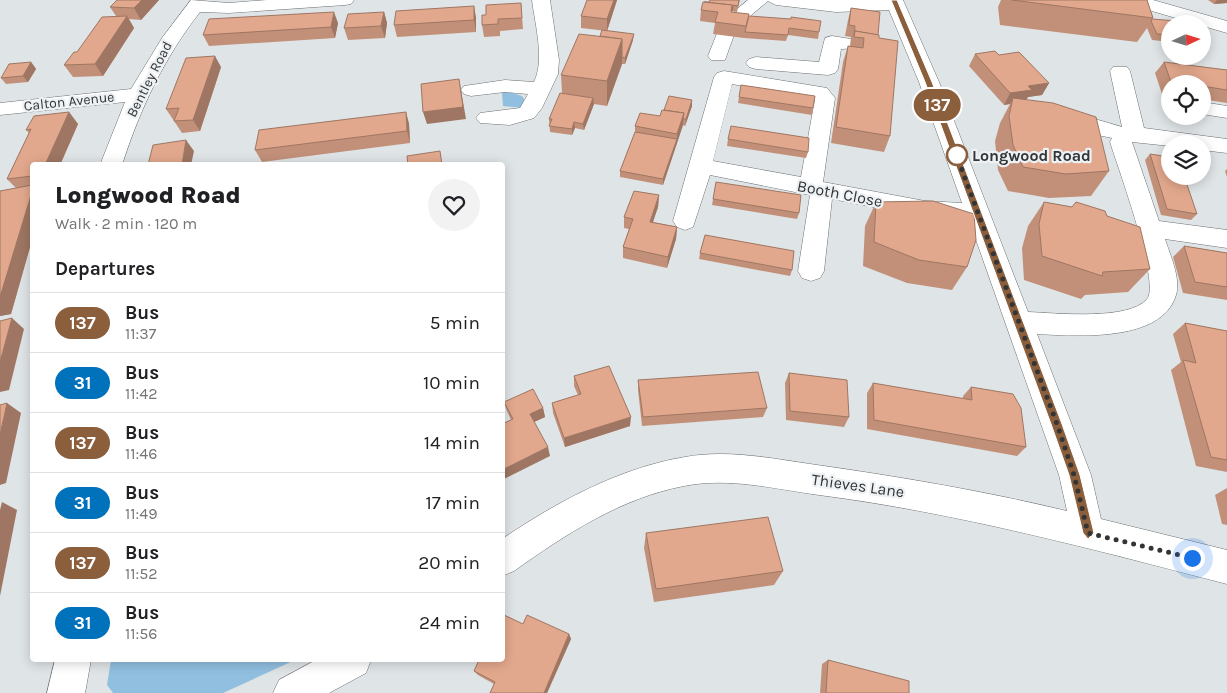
<!DOCTYPE html>
<meta charset="utf-8">
<style>
:root{--surface:#fff;--page:#f2f2f2;--text:#202124;--muted:#757577;--line:#e0e0e0}
body{margin:0;font-family:Karla,sans-serif;background:var(--page);color:var(--text);height:100vh;display:flex;flex-direction:column;font-size:19px;white-space:nowrap}
*{box-sizing:border-box;margin:0}
p{font-size:16px;color:var(--muted)}
.icon{flex:none;width:28px;height:28px;fill:none;stroke:currentColor;stroke-width:2;stroke-linecap:round;stroke-linejoin:round}
.map{position:relative;flex:1;overflow:hidden}
.drawer{position:absolute;left:30px;top:162px;width:475px;height:500px;display:flex;flex-direction:column;background:var(--surface);border-radius:5px;box-shadow:0 2px 12px #0003}
.drawer>*{flex:none}
.badge{padding:0 10px;border-radius:16px;font-size:18px;line-height:32px}
.needle{width:32px;rotate:86deg}
.fabs{position:absolute;left:1161px;top:15px;display:grid;gap:10px}
.fabs a{display:grid;place-items:center;width:50px;height:50px;border-radius:50%;background:var(--surface);box-shadow:0 2px 12px #0003;font-size:25px}
.you{position:absolute;width:25px;height:25px;margin:-12px;border:4px solid #fff;border-radius:50%;background:#1a73e8;box-shadow:0 0 0 8px #1a73e833}
.map>.badge{position:absolute;translate:-50% -50%;box-shadow:0 0 0 2px #fff}
h2{padding:0 25px;font-size:19px;line-height:45px}
.round{display:grid;place-items:center;flex:none;width:52px;height:52px;border-radius:26px;background:var(--page)}
.overview{display:flex;align-items:center;justify-content:space-between;height:85px;padding:0 25px}
h1{font-size:24px;font-weight:800;line-height:38px}
ul{padding:0;list-style:none}
li{display:flex;align-items:center;gap:15px;height:60px;padding:0 25px;border-top:1px solid var(--line)}
li div{flex:1}
li b{display:block;font-size:19px}
li em{font-style:normal}
li .badge{min-width:55px;font-weight:700;text-align:center}
.map>svg:first-child{display:block}
.green{fill:#91bfe0}
.lines{fill:none;stroke-linecap:round;stroke-linejoin:round}
.minor-casing{stroke:#6c7073;stroke-width:1}
.minor{fill:#fff;fill-rule:evenodd}
.wall{fill:#c29079}
.shaded-wall{fill:#9e7663}
.building{fill:#e2a88d;stroke:#9e7663}
.line{fill:#8b5e3c;stroke:#fff}
.walk{stroke:#323435;stroke-width:5;stroke-dasharray:0 9}
.stop-dot{fill:#fff;stroke:#8b5e3c;stroke-width:2.5}
.labels{text-anchor:middle;stroke-width:4.5;stroke-linejoin:round;paint-order:stroke}
.far-street-label{font-size:14px;fill:#323435;stroke:#edf1f4}
.stop-label{font-size:16px;font-weight:bold;fill:#323435;stroke:#edf1f4;text-anchor:start}
.street-label{font-size:16px;fill:#323435;stroke:#edf1f4}
</style>
<div class="map">
<svg width="1227" height="693" viewBox="0 0 1227 693">
<rect width="100%" height="100%" fill="#dfe4e7"/>
<!-- green -->
<g class="green">
<polygon points="506,91 522,96 526,102 524,108 503,106 502,93"/>
<polygon points="111,660 295,660 223,693 113,693 107,685"/>
</g>
<g class="lines">
<defs>
<g id="minor">
<path d="M191,0L229,3L267,0H354L351,4L345,5L229,13L200,12C164,58 140,109 122,165H100L125,102L0,115V103L131,89L162,38Z"/>
<path d="M532,0H550L559,60L558,74L542,108L534,118L510,125L480,123L476,118L480,113L520,108L528,94L505,92L471,96L464,94L461,90L464,86L505,80L534,82C545,59 535,25 532,0Z"/>
<path d="M748,0H903L939,82L1028,312C1055,313 1129,321 1147,299C1161,284 1117,165 1110,142L1112,138L1053,126L1049,121L1053,116C1073,111 1102,121 1122,127L1110,71L1113,67H1127L1130,71L1144,128L1227,139V153L1202,150V144H1170V146L1132,142L1159,221L1227,230V248L1165,239C1170,255 1181,278 1176,295C1162,343 1075,336 1037,334L1091,475L1101,519L1227,550V584C1092,549 958,513 819,495C775,489 729,477 684,486C621,498 566,534 514,571L502,576V539C557,502 619,468 685,457C729,449 774,459 817,465C901,477 984,491 1067,511L1059,475L969,220L925,217L832,199L824,271L820,278L811,281L802,278L798,271L810,195L710,175L693,227L685,230L677,227L673,221L714,77L717,73L724,71L827,88L835,98L823,182L925,201L962,203L919,82L889,10L836,12L776,5L768,1L749,17L743,29H729L727,25L736,10ZM732,84L815,99L801,177L713,161Z"/>
<polygon points="1125,0 1153,0 1227,21 1227,33 1128,4"/>
<polygon points="725,29 732,31 734,35 725,60 711,60 708,56 718,31"/>
<polygon points="832,36 857,40 859,44 857,48 841,49 838,69 835,73 828,75 756,69 749,67 746,63 749,59 756,57 819,62 825,38"/>
<polygon points="1202,102 1227,106 1227,118 1202,114"/>
<polygon points="55,660 91,660 85,693 47,693"/>
<polygon points="316,660 371,660 366,673 329,693 273,693 279,680"/>
</g>
</defs>
<!-- minor casing -->
<use href="#minor" class="minor-casing"/>
<!-- minor -->
<use href="#minor" class="minor"/>
</g>
<!-- wall -->
<g class="wall">
<polygon points="117,0 159,0 141,20 129,19 134,28 103,76 73,77 64,65 77,52 116,16 110,7"/>
<polygon points="587,0 617,0 607,31 581,28 581,16"/>
<polygon points="740,0 737,12 732,11 732,12 748,20 819,32 818,39 788,35 786,41 744,38 713,34 715,23 700,21 701,10 709,2"/>
<polygon points="1001,0 1147,0 1153,18 1152,19 1170,24 1170,42 1152,40 1147,28 1137,42 1000,25 998,7"/>
<polygon points="1208,0 1227,0 1227,3 1214,4"/>
<polygon points="521,3 523,29 500,31 500,36 484,37 482,25 486,15"/>
<polygon points="851,8 878,35 879,38 890,136 884,152 831,143 843,62 848,46 850,46 851,37 845,36 848,20"/>
<polygon points="384,12 387,23 385,38 348,40 344,28"/>
<polygon points="476,17 476,32 397,37 394,25"/>
<polygon points="338,23 335,38 209,46 203,35"/>
<polygon points="633,40 625,64 622,64 607,106 594,104 584,130 575,128 572,135 550,132 549,119 562,93 561,75"/>
<polygon points="975,54 999,55 1049,83 1042,95 1028,97 1026,100 1109,171 1091,196 1049,198 1008,191 998,170 995,141 1000,123 1010,104 1004,105 969,66"/>
<polygon points="31,62 36,69 28,82 6,84 1,78"/>
<polygon points="1164,62 1227,70 1227,103 1202,99 1202,84 1170,84 1170,95 1162,94 1155,73"/>
<polygon points="221,67 200,131 182,133 166,109"/>
<polygon points="741,85 813,108 812,115 738,103"/>
<polygon points="692,100 692,106 685,126 683,125 663,185 620,177 620,171 635,132 635,126 660,116 664,110"/>
<polygon points="69,112 78,124 60,165 32,165 32,240 11,314 0,316 0,191 16,188 7,179 29,133 26,130"/>
<polygon points="406,112 409,124 410,143 262,162 255,150"/>
<polygon points="728,139 808,152 806,158 727,146"/>
<polygon points="1150,154 1197,214 1191,220 1161,215 1145,160"/>
<polygon points="1227,169 1227,177 1225,171"/>
<polygon points="716,182 799,213 797,219 712,205"/>
<polygon points="659,195 658,207 653,222 677,227 676,239 667,268 623,258 623,247 629,229 624,228 624,217"/>
<polygon points="876,202 967,267 952,290 907,283 863,266 865,226"/>
<polygon points="1044,202 1072,207 1076,202 1107,216 1150,269 1128,292 1085,295 1081,299 1024,280 1022,248 1028,226"/>
<polygon points="1184,246 1227,253 1227,300 1183,293 1173,257"/>
<polygon points="700,253 792,270 790,276 699,259"/>
<polygon points="1185,323 1227,331 1227,472 1196,466 1171,370 1181,362 1173,334"/>
<polygon points="789,373 849,417 844,427 786,420 785,383"/>
<polygon points="574,376 630,426 565,447 553,413 552,403 578,395 574,386"/>
<polygon points="638,380 767,408 763,417 642,426 638,390"/>
<polygon points="873,383 963,399 963,396 971,387 1026,447 1017,456 867,429 867,393"/>
<polygon points="504,402 543,408 545,417 534,422 550,456 511,420 507,411"/>
<polygon points="1227,488 1227,525 1222,524 1215,495"/>
<polygon points="646,533 783,571 774,585 654,602 644,548"/>
<polygon points="523,624 569,634 571,639 547,693 490,693 494,684 478,675 474,671"/>
<polygon points="828,660 909,693 820,693 822,664"/>
</g>
<!-- shaded-wall -->
<g class="shaded-wall">
<polygon points="142,0 159,0 141,20 134,8"/>
<polygon points="614,0 617,0 607,31 607,19"/>
<polygon points="1217,0 1227,0 1227,3 1214,4"/>
<polygon points="474,6 476,17 476,32 474,20"/>
<polygon points="334,12 338,23 335,38 331,27"/>
<polygon points="384,12 387,23 385,38 381,26"/>
<polygon points="127,16 134,28 103,76 95,64"/>
<polygon points="634,34 633,40 625,64 625,58"/>
<polygon points="622,39 622,64 607,106 607,81"/>
<polygon points="215,56 221,67 200,131 193,120"/>
<polygon points="31,62 36,69 28,82 23,76"/>
<polygon points="459,79 466,119 427,124 423,112"/>
<polygon points="1049,83 1042,95 1028,97 1025,102 1013,98 1010,104 1004,105 1010,93 1028,86"/>
<polygon points="593,98 594,104 584,130 583,124"/>
<polygon points="692,100 692,106 685,126 686,119"/>
<polygon points="69,112 78,124 60,165 45,165"/>
<polygon points="406,112 409,124 410,143 407,131"/>
<polygon points="684,113 683,125 663,185 663,179 677,139 677,134"/>
<polygon points="574,122 575,128 572,135 572,129"/>
<polygon points="186,140 194,151 191,165 182,165"/>
<polygon points="32,192 32,240 11,314 0,316 0,297"/>
<polygon points="659,195 658,207 649,233 650,222"/>
<polygon points="677,227 676,239 667,268 668,257"/>
<polygon points="12,318 24,329 9,390 0,392 0,362"/>
<polygon points="7,403 21,413 6,483 0,485 0,435"/>
<polygon points="543,408 545,417 532,423 530,414"/>
<polygon points="631,417 630,426 565,447 564,438"/>
<polygon points="548,447 550,456 502,480 502,470"/>
<polygon points="2,502 17,510 0,596 0,510"/>
<polygon points="569,634 571,639 547,693 544,693"/>
</g>
<!-- building -->
<g class="building">
<polygon points="117,0 142,0 134,8 110,7"/>
<polygon points="587,0 614,0 607,19 581,16"/>
<polygon points="710,0 739,0 738,6 733,5 732,11 732,5 704,2 709,2"/>
<polygon points="1012,0 1147,0 1153,18"/>
<polygon points="703,2 732,5 731,12 749,14 746,26 715,22 718,12 701,10"/>
<polygon points="521,3 522,18 498,19 498,24 482,25 482,15 486,15 486,5"/>
<polygon points="474,6 474,20 394,25 396,11"/>
<polygon points="851,8 880,12 878,35 855,31 854,36 855,26 849,25"/>
<polygon points="334,12 331,27 203,35 209,19"/>
<polygon points="384,12 381,26 344,28 348,14"/>
<polygon points="127,16 95,64 64,65 74,52 77,52 102,17"/>
<polygon points="749,16 791,19 791,17 821,21 819,32 789,28 788,35 745,32"/>
<polygon points="1152,19 1190,22 1191,24 1170,24 1170,35 1157,34 1151,21"/>
<polygon points="602,30 634,34 625,58 622,57 622,39 600,36"/>
<polygon points="855,31 879,35 879,38 898,41 890,136 836,127 848,46 863,48 864,38 854,37"/>
<polygon points="579,34 622,39 607,81 561,75"/>
<polygon points="995,51 999,55 1019,52 1049,83 1028,86 1032,90 1010,93 975,54"/>
<polygon points="215,56 193,120 174,121 179,108 166,109 186,58"/>
<polygon points="31,62 23,76 1,78 9,64"/>
<polygon points="1164,62 1227,70 1227,90 1202,86 1202,84 1182,84 1171,82"/>
<polygon points="459,79 463,107 423,112 421,84"/>
<polygon points="741,85 815,96 813,108 739,97"/>
<polygon points="560,93 593,98 583,124 574,122 572,129 549,126 552,119 549,119"/>
<polygon points="669,96 692,100 686,119 683,119 684,113 664,110"/>
<polygon points="1013,98 1053,103 1096,117 1109,171 1066,174 1023,167 1013,145 1009,116"/>
<polygon points="662,110 684,113 677,134 635,126 640,113 660,116"/>
<polygon points="69,112 45,165 32,165 32,176 7,179 31,129 26,130 34,116"/>
<polygon points="406,112 407,131 255,150 259,130"/>
<polygon points="731,126 809,138 808,152 728,139"/>
<polygon points="635,132 677,139 663,179 620,171"/>
<polygon points="186,140 182,165 148,165 153,145"/>
<polygon points="440,151 442,165 408,165 407,156"/>
<polygon points="1150,154 1170,157 1170,176 1184,176 1197,214 1167,209"/>
<polygon points="716,182 801,195 799,213 713,199"/>
<polygon points="32,185 32,192 0,297 0,191"/>
<polygon points="634,191 659,195 650,222 677,227 668,257 623,247 633,219 624,217"/>
<polygon points="933,201 974,214 976,240 967,267 919,260 874,242 876,202"/>
<polygon points="1044,202 1072,207 1076,202 1105,211 1107,216 1140,227 1150,269 1103,272 1102,276 1042,256 1039,224"/>
<polygon points="705,235 794,251 792,270 700,253"/>
<polygon points="1184,246 1227,253 1227,287 1195,282"/>
<polygon points="12,318 0,362 0,321"/>
<polygon points="1185,323 1227,331 1227,460 1211,457 1183,360 1196,363"/>
<polygon points="609,366 631,417 564,438 552,403 581,394 574,376"/>
<polygon points="758,372 767,408 643,417 638,380"/>
<polygon points="789,373 847,380 849,417 790,411"/>
<polygon points="873,383 972,400 971,387 1013,394 1021,408 1026,447 874,420"/>
<polygon points="533,389 543,408 530,414 548,447 502,470 502,424 513,419 504,402"/>
<polygon points="7,403 0,435 0,405"/>
<polygon points="768,517 783,571 656,589 646,533"/>
<polygon points="502,614 523,624 527,615 569,634 544,693 490,693 495,682 474,671 479,660 502,660"/>
<polygon points="828,660 909,681 909,693 826,693"/>
</g>
<!-- line -->
<polygon class="line" points="891,0 897,0 932,82 1062,424 1080,475 1094,533 1088,539 1083,533 1069,475 1051,424 925,82"/>
<g class="lines">
<!-- walk -->
<polyline class="walk" points="957,155 956,154 1057,424 1074,475 1088,533 1192,558"/>
</g>
<!-- markers -->
<circle class="stop-dot" cx="957" cy="155" r="10"/>
<g class="labels">
<!-- far-street labels -->
<g class="far-street-label">
<text transform="translate(149 79) rotate(-63)" y="5">Bentley Road</text>
<text transform="translate(69 101) rotate(-6)" y="5">Calton Avenue</text>
</g>
<!-- stop labels -->
<g class="stop-label">
<text x="972" y="161">Longwood Road</text>
</g>
<!-- street labels -->
<g class="street-label">
<text transform="translate(840 193) rotate(11)" y="6">Booth Close</text>
<text transform="translate(858 485) rotate(8)" y="6">Thieves Lane</text>
</g>
</g>
</svg>
<div class="fabs">
<a><svg class="needle" viewBox="-14 -14 28 28"><path d="M0-13l5 13h-10z" fill="#e53935"/><path d="M0 13l5-13h-10z" fill="#757577"/></svg></a>
<a><svg class="icon" aria-label="locate" viewBox="0 0 24 24"><circle cx="12" cy="12" r="6"/><path d="M12 2v4M12 18v4M2 12h4M18 12h4"/></svg></a>
<a><svg class="icon" aria-label="layers" viewBox="0 0 24 24"><path d="M12 4l9 5-9 5-9-5zM3 14l9 5 9-5"/></svg></a>
</div>
<div class="you" style="left:1192px;top:558px"></div>
<b class="badge" style="left:937px;top:105px;background:#8b5e3c;color:#fff">137</b>
<section class="drawer">
<div class="overview"><div><h1>Longwood Road</h1><p>Walk · 2 min · 120 m</p></div><a class="round"><svg class="icon" aria-label="heart" viewBox="0 0 24 24"><path d="M12 20l-8-8c-3-5 5-10 8-4 3-6 11-1 8 4z"/></svg></a></div>
<h2>Departures</h2>
<ul>
<li><span class="badge" style="background:#8b5e3c;color:#fff">137</span><div><b>Bus</b><p>11:37</p></div><em>5 min</em></li>
<li><span class="badge" style="background:#0072bc;color:#fff">31</span><div><b>Bus</b><p>11:42</p></div><em>10 min</em></li>
<li><span class="badge" style="background:#8b5e3c;color:#fff">137</span><div><b>Bus</b><p>11:46</p></div><em>14 min</em></li>
<li><span class="badge" style="background:#0072bc;color:#fff">31</span><div><b>Bus</b><p>11:49</p></div><em>17 min</em></li>
<li><span class="badge" style="background:#8b5e3c;color:#fff">137</span><div><b>Bus</b><p>11:52</p></div><em>20 min</em></li>
<li><span class="badge" style="background:#0072bc;color:#fff">31</span><div><b>Bus</b><p>11:56</p></div><em>24 min</em></li>
</ul>
</section>
</div>
